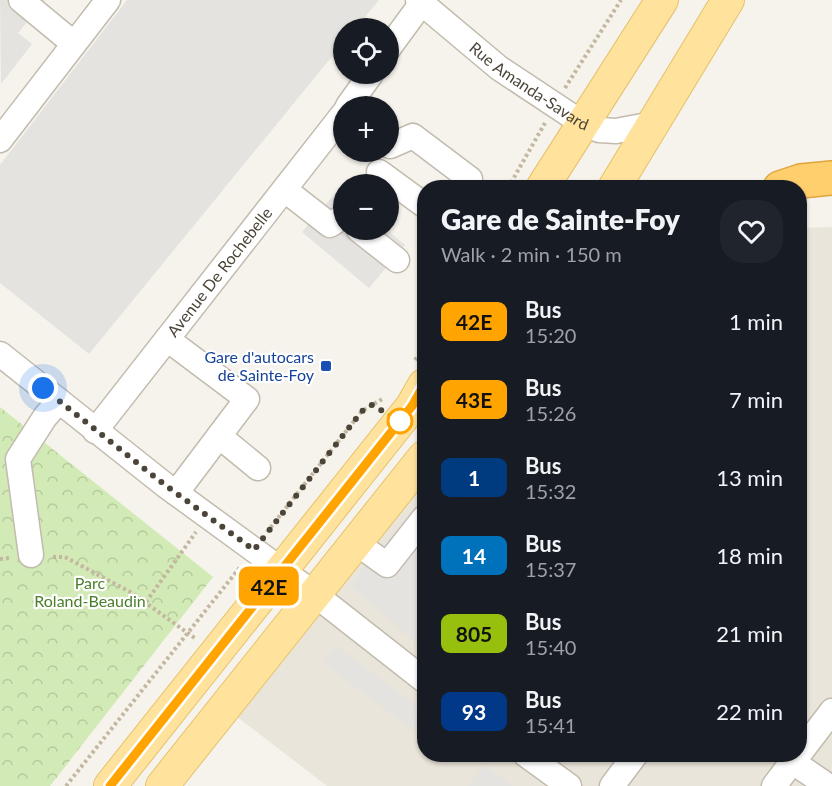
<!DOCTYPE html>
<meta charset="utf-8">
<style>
:root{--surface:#171b24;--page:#20242c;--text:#f1f3f6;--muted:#9ea1a6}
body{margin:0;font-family:Lato,sans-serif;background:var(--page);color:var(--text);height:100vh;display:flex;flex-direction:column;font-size:22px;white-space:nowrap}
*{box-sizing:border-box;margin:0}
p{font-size:20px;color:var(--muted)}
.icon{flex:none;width:33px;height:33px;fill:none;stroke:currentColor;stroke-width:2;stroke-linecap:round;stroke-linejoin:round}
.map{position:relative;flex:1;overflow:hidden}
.sheet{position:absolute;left:417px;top:180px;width:390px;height:582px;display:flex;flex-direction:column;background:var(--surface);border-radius:24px;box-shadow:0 2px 4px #0004}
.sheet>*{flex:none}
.badge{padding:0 12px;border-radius:9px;font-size:21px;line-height:39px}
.fabs{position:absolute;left:333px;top:18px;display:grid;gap:12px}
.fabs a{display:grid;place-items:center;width:66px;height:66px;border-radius:50%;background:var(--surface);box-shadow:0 2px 4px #0004;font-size:30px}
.you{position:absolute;width:30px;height:30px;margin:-15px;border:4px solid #fff;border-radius:50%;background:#1a73e8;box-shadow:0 0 0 9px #1a73e833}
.map>.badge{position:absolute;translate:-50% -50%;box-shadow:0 0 0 3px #fff}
.round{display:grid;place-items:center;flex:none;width:63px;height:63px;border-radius:24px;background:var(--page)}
.summary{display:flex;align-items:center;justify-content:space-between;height:102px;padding:0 24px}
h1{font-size:28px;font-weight:800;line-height:45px}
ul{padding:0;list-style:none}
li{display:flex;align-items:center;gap:18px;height:78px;padding:0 24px}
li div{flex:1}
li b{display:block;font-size:22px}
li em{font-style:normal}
li .badge{min-width:66px;font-weight:700;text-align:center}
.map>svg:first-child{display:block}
.residential{fill:#eae5da}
.park{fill:url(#park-crowns)}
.parking{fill:#e5e3e0}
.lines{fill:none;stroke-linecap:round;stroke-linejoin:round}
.minor-casing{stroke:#c2bbae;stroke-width:27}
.major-casing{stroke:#e6c16a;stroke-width:34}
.highway-casing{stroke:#e0a43c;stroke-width:36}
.path{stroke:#c4b79f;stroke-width:4;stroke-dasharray:3 3;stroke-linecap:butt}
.minor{stroke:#fff;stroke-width:24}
.major{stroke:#ffe39c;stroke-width:32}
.highway{stroke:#ffcf6e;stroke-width:33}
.line-casing{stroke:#fff;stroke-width:14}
.line{stroke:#ffa400;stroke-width:9}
.walk{stroke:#4b4439;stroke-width:6;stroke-dasharray:0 10.8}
.transit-dot{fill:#1a4fb4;stroke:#fff;stroke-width:2}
.stop-dot{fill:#fff;stroke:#ffa400;stroke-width:3}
.labels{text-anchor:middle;stroke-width:4.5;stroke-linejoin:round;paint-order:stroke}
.street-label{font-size:16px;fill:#4b4439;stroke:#fff}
.transit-label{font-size:16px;fill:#164399;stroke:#fff;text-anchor:end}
.park-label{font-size:16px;fill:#4a7f2a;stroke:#fff}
</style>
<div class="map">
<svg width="832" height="786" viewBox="0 0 832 786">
<defs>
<pattern id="park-crowns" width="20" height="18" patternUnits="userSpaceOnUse" patternTransform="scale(1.5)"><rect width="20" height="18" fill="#d2eab5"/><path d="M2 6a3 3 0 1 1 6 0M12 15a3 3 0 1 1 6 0" fill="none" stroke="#b6ca9c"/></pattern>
</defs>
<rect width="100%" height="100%" fill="#f6f3ec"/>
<!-- residential -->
<polygon class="residential" points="832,227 832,786 327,786 223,706 424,481 424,754 800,754 800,228"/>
<!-- park -->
<polygon class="park" points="0,407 213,577 50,786 0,786"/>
<!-- parking -->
<g class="parking">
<polygon points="0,0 45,0 18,33 32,44 1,84"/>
<polygon points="127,0 379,0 356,28 344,28 343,43 89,354 0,283 0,165"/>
<polygon points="339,189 343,193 344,230 387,230 405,245 369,288 302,232"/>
<polygon points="424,496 424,650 350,585"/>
<polygon points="336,646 424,711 424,721 416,732 323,663"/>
<polygon points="484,765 513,786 468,786"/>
</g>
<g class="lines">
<defs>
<g id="minor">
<polyline points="21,0 73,43"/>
<path id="s1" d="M418,0L499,68L582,123L599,130L616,131L653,124"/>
<polyline points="388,49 424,0"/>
<polyline points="348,106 371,74"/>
<polyline points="0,140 108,0"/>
<polyline points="390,146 413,136 470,179"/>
<polyline points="379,172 424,205"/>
<polyline points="285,190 330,225 344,216"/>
<polyline points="359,230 397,260"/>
<polyline points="167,339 247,399 176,493"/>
<polyline points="0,354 165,485 313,593 424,680"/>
<path id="s2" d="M95,431L344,113"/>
<polyline points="219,436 258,468"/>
<polyline points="355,542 387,565 424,518"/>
<polyline points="31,555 18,459 45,417 59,401"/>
<polyline points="800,753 832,711"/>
<polyline points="525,754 569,786"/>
<polyline points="793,762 828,786"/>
<polyline points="612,786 636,754"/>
<polyline points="774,786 798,754"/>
</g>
<g id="major">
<polyline points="542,188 662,0"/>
<polyline points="614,188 728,0"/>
<polyline points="110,786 412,406 424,385"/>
<polyline points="162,786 424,457"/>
</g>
<polyline id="highway" points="780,188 801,181 832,178"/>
</defs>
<!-- minor casing -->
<use href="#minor" class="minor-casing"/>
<!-- major casing -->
<use href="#major" class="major-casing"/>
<!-- highway casing -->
<use href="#highway" class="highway-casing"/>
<!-- path -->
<g class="path">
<polyline points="565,88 621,0"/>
<polyline points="508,188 545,123"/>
<polyline points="415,360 424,347"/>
<polyline points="267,532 362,411 384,398"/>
<polyline points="53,557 65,557 132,593 196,639"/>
<polyline points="0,559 10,558"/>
<polyline points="146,602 196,532"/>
<polyline points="66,786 241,566"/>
</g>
<!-- minor -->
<use href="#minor" class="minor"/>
<!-- major -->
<use href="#major" class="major"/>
<!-- highway -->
<use href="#highway" class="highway"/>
</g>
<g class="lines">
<defs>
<polyline id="line" points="110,786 412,406 424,385"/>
</defs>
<!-- line casing -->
<use href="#line" class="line-casing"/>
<!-- line -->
<use href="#line" class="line"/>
<!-- walk -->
<polyline class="walk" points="43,388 165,485 254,550 362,411 372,405 400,421"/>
</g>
<!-- markers -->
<rect class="transit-dot" x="320" y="360" width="12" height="12" rx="3"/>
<circle class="stop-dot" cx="400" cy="421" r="12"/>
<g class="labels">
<!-- street labels -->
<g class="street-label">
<text dy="6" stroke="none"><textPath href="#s1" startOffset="141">Rue Amanda-Savard</textPath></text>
<text dy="6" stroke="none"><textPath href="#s2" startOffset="202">Avenue De Rochebelle</textPath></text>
</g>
<!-- transit labels -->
<g class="transit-label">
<text x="314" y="363">Gare d'autocars<tspan x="314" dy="18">de Sainte-Foy</tspan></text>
</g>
<!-- park labels -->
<g class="park-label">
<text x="90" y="589">Parc<tspan x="90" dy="18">Roland-Beaudin</tspan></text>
</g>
</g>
</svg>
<div class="fabs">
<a><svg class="icon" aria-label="locate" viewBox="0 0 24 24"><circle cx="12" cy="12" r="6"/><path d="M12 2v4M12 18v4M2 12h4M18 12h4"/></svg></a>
<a>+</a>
<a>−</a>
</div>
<div class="you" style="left:43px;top:388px"></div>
<b class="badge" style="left:269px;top:586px;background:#ffa400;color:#111">42E</b>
<section class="sheet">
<div class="summary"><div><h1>Gare de Sainte-Foy</h1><p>Walk · 2 min · 150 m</p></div><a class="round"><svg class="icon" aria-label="heart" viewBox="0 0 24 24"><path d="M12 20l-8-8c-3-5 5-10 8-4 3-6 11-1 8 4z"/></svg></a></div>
<ul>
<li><span class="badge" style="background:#ffa400;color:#111">42E</span><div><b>Bus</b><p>15:20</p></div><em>1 min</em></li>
<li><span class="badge" style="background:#ffa400;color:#111">43E</span><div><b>Bus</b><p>15:26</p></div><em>7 min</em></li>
<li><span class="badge" style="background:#003b80;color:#fff">1</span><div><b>Bus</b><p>15:32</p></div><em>13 min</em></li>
<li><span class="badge" style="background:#0072bc;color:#fff">14</span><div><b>Bus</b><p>15:37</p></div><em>18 min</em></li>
<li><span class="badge" style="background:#97bf0d;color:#111">805</span><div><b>Bus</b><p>15:40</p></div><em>21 min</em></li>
<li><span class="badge" style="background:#013888;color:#fff">93</span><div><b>Bus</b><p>15:41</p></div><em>22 min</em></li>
</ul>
</section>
</div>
